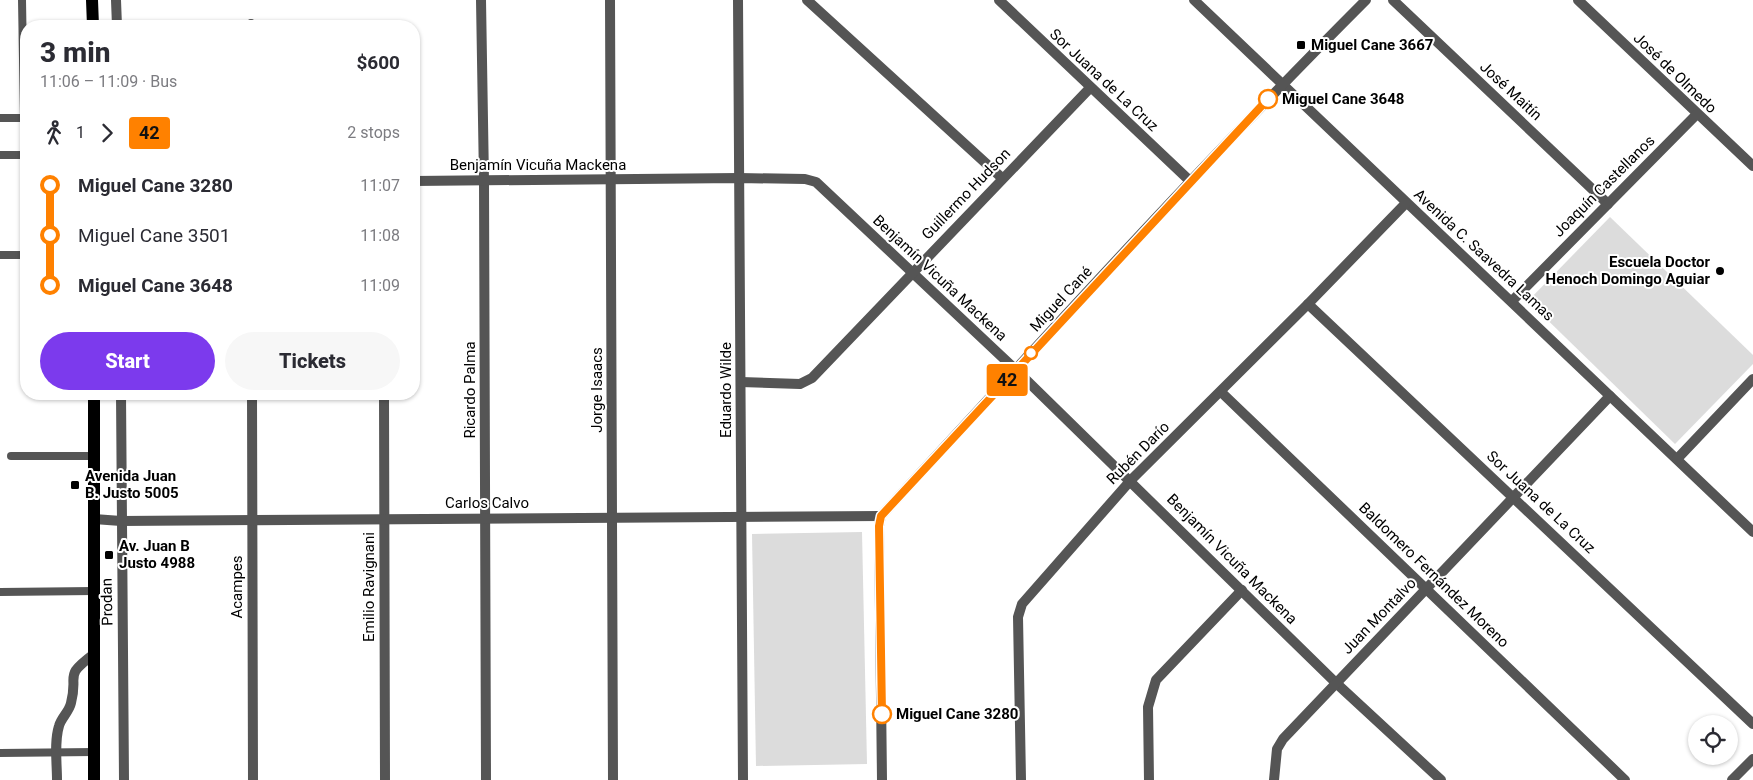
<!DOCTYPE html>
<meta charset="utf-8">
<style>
:root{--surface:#fff;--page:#f7f7f7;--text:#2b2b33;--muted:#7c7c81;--accent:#7c3aed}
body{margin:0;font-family:Roboto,sans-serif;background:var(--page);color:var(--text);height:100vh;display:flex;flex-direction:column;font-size:19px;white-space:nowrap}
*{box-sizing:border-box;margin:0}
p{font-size:16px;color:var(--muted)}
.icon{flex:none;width:28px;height:28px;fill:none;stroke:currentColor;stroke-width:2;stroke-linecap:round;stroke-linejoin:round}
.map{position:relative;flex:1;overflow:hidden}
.sheet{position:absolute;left:20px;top:20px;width:400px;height:380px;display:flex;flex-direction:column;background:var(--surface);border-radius:20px;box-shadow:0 1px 4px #0004}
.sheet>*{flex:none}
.badge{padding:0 10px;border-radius:4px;font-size:18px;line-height:32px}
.controls{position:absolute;left:1688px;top:715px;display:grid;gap:10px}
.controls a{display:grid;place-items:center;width:50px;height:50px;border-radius:50%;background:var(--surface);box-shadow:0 1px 4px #0004;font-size:25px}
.map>.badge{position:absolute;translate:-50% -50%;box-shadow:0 0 0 2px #fff}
.legs{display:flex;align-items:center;gap:8px;height:55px;padding:0 20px;font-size:16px}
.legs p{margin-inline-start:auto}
.head{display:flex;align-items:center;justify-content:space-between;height:85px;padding:0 20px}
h1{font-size:28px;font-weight:800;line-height:38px}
.cta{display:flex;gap:10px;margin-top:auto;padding:10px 20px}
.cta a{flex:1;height:58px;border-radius:30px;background:var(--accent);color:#fff;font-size:20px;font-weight:800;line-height:58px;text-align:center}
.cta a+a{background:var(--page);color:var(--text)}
ul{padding:0 20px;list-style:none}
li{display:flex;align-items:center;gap:18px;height:50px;font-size:19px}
li i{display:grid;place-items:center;width:8px;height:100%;margin:0 6px;background:currentColor}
li i::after{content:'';width:12px;height:12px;margin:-6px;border:4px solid;border-radius:50%;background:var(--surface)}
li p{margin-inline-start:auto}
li:first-child i{background:linear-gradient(#0000 50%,currentColor 0)}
li:last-child i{background:linear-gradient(currentColor 50%,#0000 0)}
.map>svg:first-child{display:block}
.green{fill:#dcdcdc}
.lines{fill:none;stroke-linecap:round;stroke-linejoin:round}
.service{stroke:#555;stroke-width:8}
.minor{stroke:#555;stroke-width:10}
.primary{stroke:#000;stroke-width:12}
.line-1-casing{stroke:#fff;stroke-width:11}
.line-1{stroke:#ff8100;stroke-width:8}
.poi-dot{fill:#000;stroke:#fff;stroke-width:2}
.stop-1-dot{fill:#fff;stroke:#ff8100;stroke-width:2.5}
.labels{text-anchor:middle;stroke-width:4;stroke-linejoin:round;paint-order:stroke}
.poi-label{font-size:15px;font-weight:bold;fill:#000;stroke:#fff;text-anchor:start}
.street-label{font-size:15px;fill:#000;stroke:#fff}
.stop-label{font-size:15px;font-weight:bold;fill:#000;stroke:#fff;text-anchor:start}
</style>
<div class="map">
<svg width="1753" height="780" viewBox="0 0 1753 780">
<rect width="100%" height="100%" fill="#fff"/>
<!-- green -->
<g class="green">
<polygon points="1610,217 1753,355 1753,364 1675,444 1528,301"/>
<polygon points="862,532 867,764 756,766 752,534"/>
</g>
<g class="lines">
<!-- service -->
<g class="service">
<polyline points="22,0 24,118 26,118"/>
<polyline points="0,118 24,118"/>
<polyline points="0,155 26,155"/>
<polyline points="0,255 26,255"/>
<polyline points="11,456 94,456"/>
<polyline points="0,592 94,591"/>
<polyline points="0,753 94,752"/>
</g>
<!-- minor -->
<g class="minor">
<polyline points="116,0 117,26"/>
<polyline points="481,0 484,180 486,780"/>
<polyline points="610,0 613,780"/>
<polyline points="738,0 743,780"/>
<polyline points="807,0 1002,178"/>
<polyline points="999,0 1190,181"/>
<polyline points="1194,0 1753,532"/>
<polyline points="1393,0 1608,204"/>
<polyline points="1578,0 1753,166"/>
<polyline points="251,24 251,26"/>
<polyline points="414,181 739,178 805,179 816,182 1016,370 1336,683 1441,780"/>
<polyline points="1512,301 1697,114"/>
<polyline points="1308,304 1753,724"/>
<polyline points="741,382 800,384 812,378 1090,88"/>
<polyline points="1221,392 1625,780"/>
<polyline points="121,394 124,780"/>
<polyline points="252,394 253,780"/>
<polyline points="384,394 385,780"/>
<polyline points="1677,459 1753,379"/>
<polyline points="94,519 121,521 881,516"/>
<path d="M57,780C57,763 54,742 59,726C61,718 69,712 71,703C79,673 62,678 94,654"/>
<path d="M882,780L879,526L881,516C1041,342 1199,167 1366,0"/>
<polyline points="1021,780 1018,617 1022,604 1131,480 1308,304 1406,203"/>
<polyline points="1149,780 1148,707 1156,680 1242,590"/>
<polyline points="1274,780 1277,749 1283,739 1610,396"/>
<polyline points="1732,780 1753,759"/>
</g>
<!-- primary -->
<g class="primary">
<polyline points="92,0 93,26"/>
<polyline points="94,394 94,780"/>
</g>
</g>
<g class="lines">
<defs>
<polyline id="line-1" points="882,714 879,526 881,516 1268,99"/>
</defs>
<!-- line-1 casing -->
<use href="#line-1" class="line-1-casing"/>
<!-- line-1 -->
<use href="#line-1" class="line-1"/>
</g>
<!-- markers -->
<g class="poi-dot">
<rect x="1296" y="40" width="10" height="10" rx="2.5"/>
<circle cx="1720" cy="271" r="5"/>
<rect x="70" y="480" width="10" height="10" rx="2.5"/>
<rect x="104" y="550" width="10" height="10" rx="2.5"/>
</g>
<g class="stop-1-dot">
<circle cx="1268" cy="99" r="9"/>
<circle cx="1031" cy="353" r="6"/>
<circle cx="882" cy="714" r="9"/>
</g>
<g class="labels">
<!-- poi labels -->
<g class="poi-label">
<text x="1311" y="50">Miguel Cane 3667</text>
<text x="1710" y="267" text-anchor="end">Escuela Doctor<tspan x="1710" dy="17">Henoch Domingo Aguiar</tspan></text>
<text x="85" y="481">Avenida Juan<tspan x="85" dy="17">B. Justo 5005</tspan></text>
<text x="119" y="551">Av. Juan B<tspan x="119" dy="17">Justo 4988</tspan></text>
</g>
<!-- street labels -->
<g class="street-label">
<text transform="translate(1675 73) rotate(44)" y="5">José de Olmedo</text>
<text transform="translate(1104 80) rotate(43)" y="5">Sor Juana de La Cruz</text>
<text transform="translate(1511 91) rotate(43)" y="5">José Maitín</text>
<text x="538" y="170">Benjamín Vicuña Mackena</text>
<text transform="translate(1604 186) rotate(-45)" y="5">Joaquín Castellanos</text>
<text transform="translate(966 194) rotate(-46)" y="5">Guillermo Hudson</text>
<text transform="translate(1484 255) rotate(43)" y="5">Avenida C. Saavedra Lamas</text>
<text transform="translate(940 278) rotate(43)" y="5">Benjamín Vicuña Mackena</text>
<text transform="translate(1061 299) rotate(-47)" y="5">Miguel Cané</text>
<text transform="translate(470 390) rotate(-90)" y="5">Ricardo Palma</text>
<text transform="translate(597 390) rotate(-90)" y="5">Jorge Isaacs</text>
<text transform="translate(726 390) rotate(-90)" y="5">Eduardo Wilde</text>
<text transform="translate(1138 453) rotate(-45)" y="5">Rubén Darío</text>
<text transform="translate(1541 502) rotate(43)" y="5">Sor Juana de La Cruz</text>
<text x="487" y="508">Carlos Calvo</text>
<text transform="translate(1232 559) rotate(45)" y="5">Benjamín Vicuña Mackena</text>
<text transform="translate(1434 575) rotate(44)" y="5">Baldomero Fernández Moreno</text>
<text transform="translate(237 587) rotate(-90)" y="5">Acampes</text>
<text transform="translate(369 587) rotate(-90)" y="5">Emilio Ravignani</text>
<text transform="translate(107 602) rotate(-91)" y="5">Prodan</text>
<text transform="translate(1379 616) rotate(-46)" y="5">Juan Montalvo</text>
</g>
<!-- stop labels -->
<g class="stop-label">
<text x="1282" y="104">Miguel Cane 3648</text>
<text x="896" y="719">Miguel Cane 3280</text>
</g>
</g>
</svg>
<div class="controls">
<a><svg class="icon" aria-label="locate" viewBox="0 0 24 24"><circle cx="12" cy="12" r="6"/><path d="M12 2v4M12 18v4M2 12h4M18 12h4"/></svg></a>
</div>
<b class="badge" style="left:1007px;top:380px;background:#ff8100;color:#111">42</b>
<section class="sheet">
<div class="head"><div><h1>3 min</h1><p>11:06 – 11:09 · Bus</p></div><b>$600</b></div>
<div class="legs"><svg class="icon" aria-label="walk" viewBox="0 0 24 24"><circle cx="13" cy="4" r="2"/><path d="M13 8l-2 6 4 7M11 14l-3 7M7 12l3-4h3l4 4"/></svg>1<svg class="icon" aria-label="forward" viewBox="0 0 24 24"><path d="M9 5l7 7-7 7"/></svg><b class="badge" style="background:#ff8100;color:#111">42</b><p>2 stops</p></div>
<ul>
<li><i style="color:#ff8100"></i><b>Miguel Cane 3280</b><p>11:07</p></li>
<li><i style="color:#ff8100"></i><span>Miguel Cane 3501</span><p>11:08</p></li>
<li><i style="color:#ff8100"></i><b>Miguel Cane 3648</b><p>11:09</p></li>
</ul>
<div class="cta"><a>Start</a><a>Tickets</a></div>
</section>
</div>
